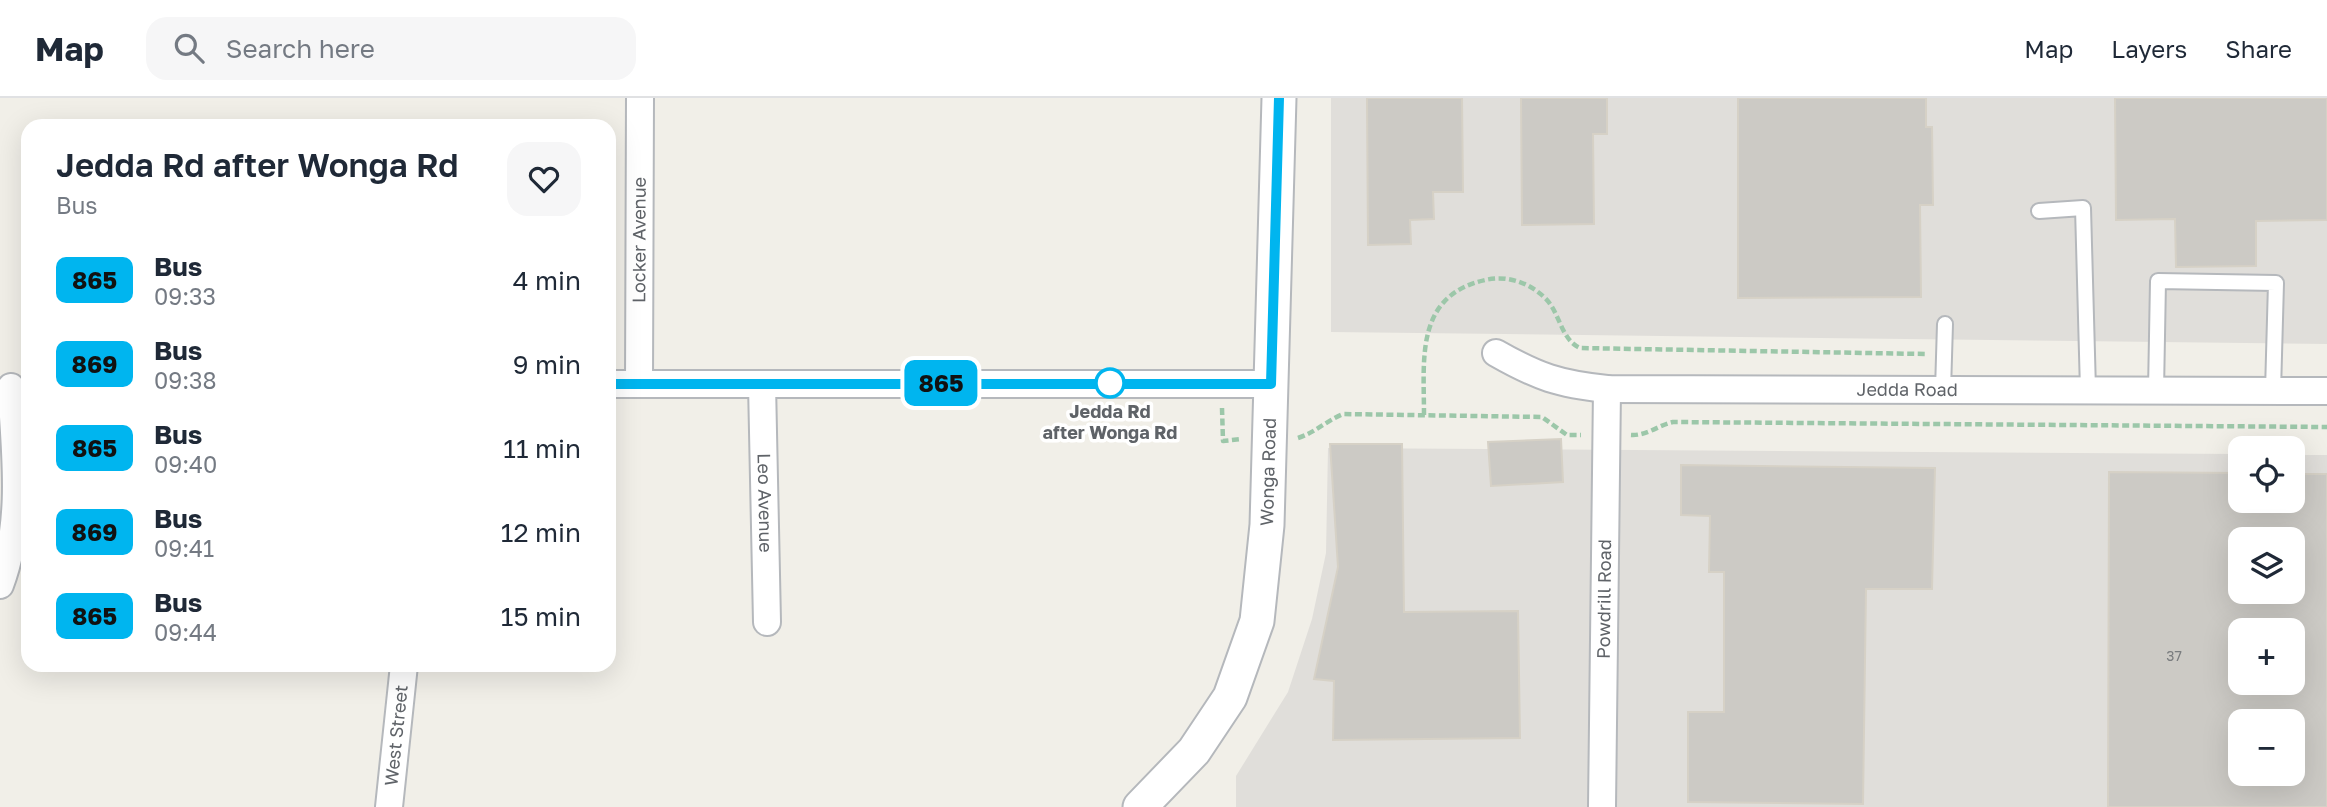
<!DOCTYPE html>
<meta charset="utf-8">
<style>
:root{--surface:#fff;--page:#f6f6f7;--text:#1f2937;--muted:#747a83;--line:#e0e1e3}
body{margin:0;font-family:"Golos Text",sans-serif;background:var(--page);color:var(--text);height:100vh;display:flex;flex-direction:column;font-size:26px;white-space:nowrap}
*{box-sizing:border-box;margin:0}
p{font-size:23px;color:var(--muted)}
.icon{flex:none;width:38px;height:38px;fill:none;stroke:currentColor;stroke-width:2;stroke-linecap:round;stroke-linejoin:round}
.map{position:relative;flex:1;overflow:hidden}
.drawer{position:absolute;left:21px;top:21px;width:595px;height:553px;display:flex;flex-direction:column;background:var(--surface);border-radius:21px;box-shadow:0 7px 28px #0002}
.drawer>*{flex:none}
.badge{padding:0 14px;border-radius:10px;font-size:24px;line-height:46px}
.controls{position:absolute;left:2228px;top:338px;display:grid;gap:14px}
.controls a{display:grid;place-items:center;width:77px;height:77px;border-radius:14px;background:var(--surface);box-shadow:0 7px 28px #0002;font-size:35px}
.map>.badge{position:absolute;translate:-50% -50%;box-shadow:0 0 0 4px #fff}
.round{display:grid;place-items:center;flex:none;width:74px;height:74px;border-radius:21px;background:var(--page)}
.headline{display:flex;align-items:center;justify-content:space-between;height:119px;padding:0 35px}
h1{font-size:33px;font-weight:600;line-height:52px}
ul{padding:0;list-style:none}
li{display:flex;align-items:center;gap:21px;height:84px;padding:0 35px}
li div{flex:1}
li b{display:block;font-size:26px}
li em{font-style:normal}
li .badge{min-width:77px;font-weight:700;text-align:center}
header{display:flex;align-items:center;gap:42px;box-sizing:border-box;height:98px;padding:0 35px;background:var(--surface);border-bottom:2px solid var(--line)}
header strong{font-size:33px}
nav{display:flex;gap:38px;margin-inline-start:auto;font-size:24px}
.search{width:490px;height:63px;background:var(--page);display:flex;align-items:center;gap:18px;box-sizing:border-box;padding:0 24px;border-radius:21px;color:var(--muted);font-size:26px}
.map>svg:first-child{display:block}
.industrial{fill:#e0deda;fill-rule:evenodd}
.building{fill:#cccac5;stroke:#d6d1c6;stroke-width:2;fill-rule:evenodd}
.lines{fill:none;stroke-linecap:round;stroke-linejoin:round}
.service-casing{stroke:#b5b8bc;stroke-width:18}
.minor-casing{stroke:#b5b8bc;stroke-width:30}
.tertiary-casing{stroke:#b5b8bc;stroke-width:37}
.path{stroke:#9cc7a9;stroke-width:4.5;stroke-dasharray:7 3.5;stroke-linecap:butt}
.service{stroke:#fff;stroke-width:14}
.minor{stroke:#fff;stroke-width:26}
.tertiary{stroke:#fff;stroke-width:33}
.line-casing{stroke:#fff;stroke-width:16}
.line{stroke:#00b5ef;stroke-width:10}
.stop-dot{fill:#fff;stroke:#00b5ef;stroke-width:3.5}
.labels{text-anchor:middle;stroke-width:7;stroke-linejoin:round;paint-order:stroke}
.number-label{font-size:14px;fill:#7a7d7f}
.street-label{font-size:18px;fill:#5f6368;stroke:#fff}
.stop-label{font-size:18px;font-weight:bold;fill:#5f6368;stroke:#fff}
</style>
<header>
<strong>Map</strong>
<div class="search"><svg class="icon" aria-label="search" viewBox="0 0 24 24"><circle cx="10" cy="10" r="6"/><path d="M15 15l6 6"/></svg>Search here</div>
<nav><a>Map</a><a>Layers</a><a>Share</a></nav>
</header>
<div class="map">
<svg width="2327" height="709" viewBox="0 0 2327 709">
<rect width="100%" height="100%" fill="#f1efe8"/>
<!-- industrial -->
<g class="industrial">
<polygon points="1331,0 2327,0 2327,246 1331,234"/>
<path d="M1328,350L2240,356V402H2292L2293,357H2327V709H1236V678L1288,594L1312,521L1326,455ZM2240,441H2292V494H2240ZM2240,532H2292V584H2240ZM2240,623H2292V676H2240Z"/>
</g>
<!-- building -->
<g class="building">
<polygon points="1367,0 1462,0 1463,94 1433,94 1434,121 1410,122 1411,146 1368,147"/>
<polygon points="1521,0 1607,0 1607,36 1593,36 1594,126 1522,127"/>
<polygon points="1738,0 1926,0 1926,29 1932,29 1933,107 1920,107 1921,199 1738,200"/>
<polygon points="2115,0 2327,0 2327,122 2256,123 2256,168 2176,169 2175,121 2116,122"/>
<polygon points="1561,341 1563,384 1491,388 1488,344"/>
<polygon points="1330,346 1402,346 1404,514 1518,513 1520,640 1333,642 1334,583 1314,581 1338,469"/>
<polygon points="1681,367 1935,370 1932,491 1866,491 1863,706 1688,704 1688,614 1724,614 1724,474 1709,474 1710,418 1681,417"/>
<path d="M2109,374L2240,375V402H2292V376H2327V709H2108ZM2240,441H2292V494H2240ZM2240,532H2292V584H2240ZM2240,623H2292V676H2240Z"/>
</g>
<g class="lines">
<defs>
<g id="service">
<polyline points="2039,113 2083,110 2088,292"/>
<polyline points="1943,292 1945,226"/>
<polyline points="2156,293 2158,183 2276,185 2273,293"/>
</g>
<g id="minor">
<path id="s1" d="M1496,255C1538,279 1559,286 1607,291L2327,293"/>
<polyline points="609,286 1271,286"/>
<path id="s2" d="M639,286L640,0"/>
<path id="s3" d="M762,286L767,524"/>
<path d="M0,487C24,424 15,354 11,289"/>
<path id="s4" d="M389,709L404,567"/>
<path id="s5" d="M1602,709L1607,291"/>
</g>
<g id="tertiary">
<path id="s6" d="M1140,709L1194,653L1230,599L1257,523L1267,427L1279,0"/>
</g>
</defs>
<!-- service casing -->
<use href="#service" class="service-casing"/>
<!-- minor casing -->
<use href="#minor" class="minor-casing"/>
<!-- tertiary casing -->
<use href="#tertiary" class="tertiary-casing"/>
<!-- path -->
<g class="path">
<polyline points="1222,310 1223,343 1241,341"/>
<path d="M1424,317C1424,260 1415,198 1485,182C1506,177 1528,184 1544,199C1560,213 1560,241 1580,250L1925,256"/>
<path d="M1631,337C1646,338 1659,327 1673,324L2327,329"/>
<path d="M1298,340C1316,334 1326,323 1343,316L1542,319L1567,337H1581"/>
</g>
<!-- service -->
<use href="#service" class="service"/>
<!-- minor -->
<use href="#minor" class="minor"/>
<!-- tertiary -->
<use href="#tertiary" class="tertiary"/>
</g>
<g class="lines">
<defs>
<polyline id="line" points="609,286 1271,286 1279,0"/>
</defs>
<!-- line casing -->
<use href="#line" class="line-casing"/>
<!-- line -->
<use href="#line" class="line"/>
</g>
<!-- markers -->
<circle class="stop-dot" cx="1110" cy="285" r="14"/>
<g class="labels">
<!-- number labels -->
<g class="number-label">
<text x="2174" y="563">37</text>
</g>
<!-- street labels -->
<g class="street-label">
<text dy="6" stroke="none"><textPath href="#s2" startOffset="144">Locker Avenue</textPath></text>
<text dy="6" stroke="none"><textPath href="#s1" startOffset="418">Jedda Road</textPath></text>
<text dy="6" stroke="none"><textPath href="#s6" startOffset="373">Wonga Road</textPath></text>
<text dy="6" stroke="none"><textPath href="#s3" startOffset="119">Leo Avenue</textPath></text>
<text dy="6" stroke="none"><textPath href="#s5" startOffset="208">Powdrill Road</textPath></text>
<text dy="6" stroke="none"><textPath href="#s4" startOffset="72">West Street</textPath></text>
</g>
<!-- stop labels -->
<g class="stop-label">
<text x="1110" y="320">Jedda Rd<tspan x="1110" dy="21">after Wonga Rd</tspan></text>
</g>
</g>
</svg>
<div class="controls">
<a><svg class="icon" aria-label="locate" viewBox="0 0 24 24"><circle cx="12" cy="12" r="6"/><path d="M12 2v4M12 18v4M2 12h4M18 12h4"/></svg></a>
<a><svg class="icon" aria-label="layers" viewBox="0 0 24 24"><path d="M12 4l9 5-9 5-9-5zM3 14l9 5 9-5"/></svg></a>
<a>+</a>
<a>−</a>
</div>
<b class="badge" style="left:941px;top:285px;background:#00b5ef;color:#111">865</b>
<section class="drawer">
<div class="headline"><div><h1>Jedda Rd after Wonga Rd</h1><p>Bus</p></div><a class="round"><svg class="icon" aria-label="heart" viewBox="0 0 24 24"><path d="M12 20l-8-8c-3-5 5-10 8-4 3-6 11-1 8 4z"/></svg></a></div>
<ul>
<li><span class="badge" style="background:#00b5ef;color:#111">865</span><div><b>Bus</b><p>09:33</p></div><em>4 min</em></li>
<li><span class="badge" style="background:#00b5ef;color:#111">869</span><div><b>Bus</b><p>09:38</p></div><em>9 min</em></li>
<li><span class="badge" style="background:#00b5ef;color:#111">865</span><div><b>Bus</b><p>09:40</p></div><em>11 min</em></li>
<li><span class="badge" style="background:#00b5ef;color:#111">869</span><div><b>Bus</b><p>09:41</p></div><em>12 min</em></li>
<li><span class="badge" style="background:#00b5ef;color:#111">865</span><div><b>Bus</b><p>09:44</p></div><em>15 min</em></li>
</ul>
</section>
</div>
